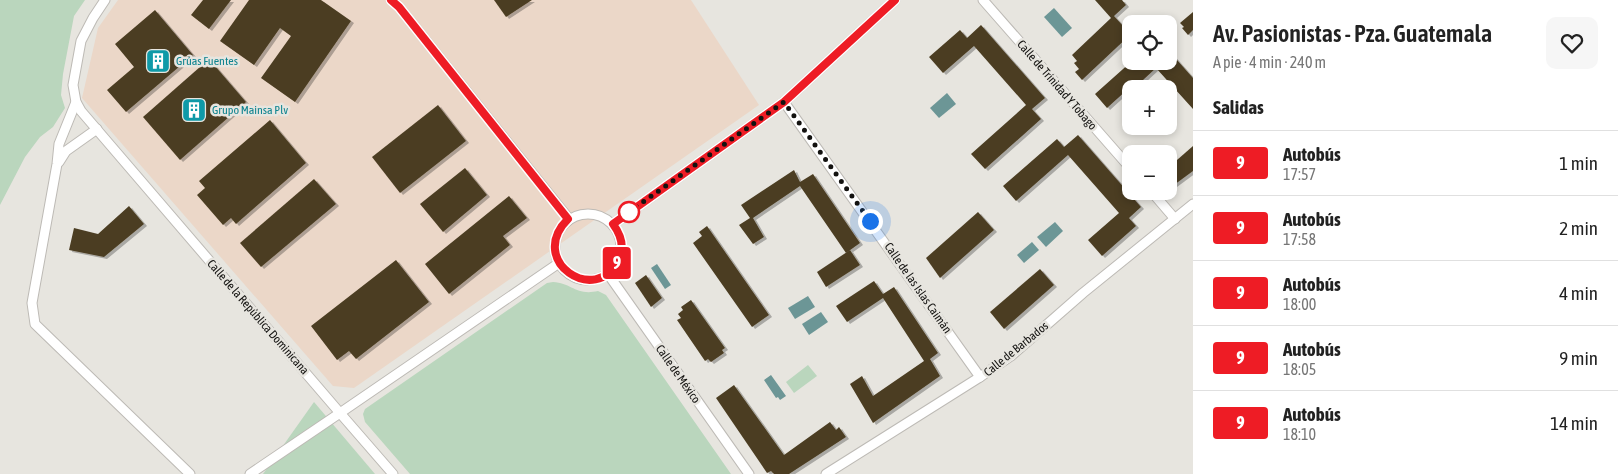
<!DOCTYPE html>
<html lang="es">
<meta charset="utf-8">
<style>
:root{--surface:#fff;--page:#f6f6f6;--text:#222;--muted:#767676;--line:#e0e0e0}
body{margin:0;font-family:"Asap Condensed",sans-serif;background:var(--page);color:var(--text);height:100vh;display:flex;flex-direction:column;font-size:19px;white-space:nowrap}
*{box-sizing:border-box;margin:0}
p{font-size:16px;color:var(--muted)}
.icon{flex:none;width:28px;height:28px;fill:none;stroke:currentColor;stroke-width:2;stroke-linecap:round;stroke-linejoin:round}
.map{position:relative;flex:1;overflow:hidden}
.panel{display:flex;flex-direction:column;background:var(--surface);width:425px}
.panel>*{flex:none}
.badge{padding:0 10px;border-radius:4px;font-size:18px;line-height:32px}
.fabs{position:absolute;left:1122px;top:15px;display:grid;gap:10px}
.fabs a{display:grid;place-items:center;width:55px;height:55px;border-radius:10px;background:var(--surface);box-shadow:0 2px 8px #0003;font-size:25px}
.you{position:absolute;width:25px;height:25px;margin:-12px;border:4px solid #fff;border-radius:50%;background:#1a73e8;box-shadow:0 0 0 8px #1a73e833}
.map>.badge{position:absolute;translate:-50% -50%;box-shadow:0 0 0 2px #fff}
h2{padding:0 20px;font-size:19px;line-height:45px}
.round{display:grid;place-items:center;flex:none;width:52px;height:52px;border-radius:10px;background:var(--page)}
.headline{display:flex;align-items:center;justify-content:space-between;height:85px;padding:0 20px}
h1{font-size:24px;font-weight:600;line-height:38px}
ul{padding:0;list-style:none}
li{display:flex;align-items:center;gap:15px;height:65px;padding:0 20px;border-top:1px solid var(--line)}
li div{flex:1}
li b{display:block;font-size:19px}
li em{font-style:normal}
li .badge{min-width:55px;font-weight:700;text-align:center}
main{display:flex;flex:1;min-height:0}
.map>svg:first-child{display:block}
.industrial{fill:#ebd7c8}
.green{fill:#bad6bd}
.water{fill:#6c9696}
.building{fill:#4c3e23;filter:url(#shadow)}
.lines{fill:none;stroke-linecap:round;stroke-linejoin:round}
.street-casing{stroke:#bdbab5;stroke-width:11}
.street{stroke:#fff;stroke-width:9}
.line-casing{stroke:#fff;stroke-width:11}
.line{stroke:#ee1c25;stroke-width:8}
.walk{stroke:#131210;stroke-width:5;stroke-dasharray:0 9}
.stop-dot{fill:#fff;stroke:#ee1c25;stroke-width:2.5}
.labels{text-anchor:middle;stroke-width:5;stroke-linejoin:round;paint-order:stroke}
.culture-label{font-size:12px;fill:#0d838f;stroke:#e7e5df;text-anchor:start}
.street-label{font-size:12px;fill:#131210;stroke:#e7e5df}
</style>
<main>
<div class="map">
<svg width="1193" height="474" viewBox="0 0 1193 474">
<defs>
<filter id="shadow"><feDropShadow dx="3" dy="2" stdDeviation="0" flood-color="#0004"/></filter>
</defs>
<rect width="100%" height="100%" fill="#e7e5df"/>
<!-- industrial -->
<polygon class="industrial" points="118,0 691,0 759,105 354,388 333,386 82,98 98,28"/>
<!-- green -->
<g class="green">
<polygon points="0,0 85,0 74,16 63,74 61,95 65,108 53,127 40,137 25,157 0,205"/>
<path d="M553,282C572,283 576,296 598,291L606,295L731,474H410L365,422L363,414L365,409L547,283Z"/>
<polygon points="808,365 817,376 794,393 786,382"/>
<polygon points="314,402 375,474 263,474"/>
</g>
<!-- water -->
<g class="water">
<polygon points="1054,8 1072,28 1062,37 1044,17"/>
<polygon points="947,93 956,104 939,118 930,108"/>
<polygon points="1055,222 1063,231 1046,247 1037,237"/>
<polygon points="1032,242 1039,250 1024,263 1017,255"/>
<polygon points="657,264 671,285 665,289 651,268"/>
<polygon points="808,296 815,307 795,319 788,308"/>
<polygon points="821,312 828,322 809,335 802,324"/>
<polygon points="771,375 786,396 780,400 778,397 776,398 764,380"/>
</g>
<!-- building -->
<g class="building">
<polygon points="203,0 231,0 209,29 191,15"/>
<polygon points="249,0 321,0 351,21 295,102 261,78 291,36 280,28 254,65 220,41"/>
<polygon points="494,0 532,0 506,17"/>
<polygon points="1095,0 1122,0 1126,5 1114,16 1124,27 1128,24 1131,28 1131,34 1082,80 1075,72 1079,69 1074,63 1077,61 1072,55 1111,18"/>
<polygon points="155,10 193,55 126,112 107,90 134,67 115,44"/>
<polygon points="1193,12 1193,30 1188,35 1182,28 1184,27 1180,23"/>
<polygon points="981,25 1045,98 1032,109 1041,119 985,169 971,154 1026,105 974,46 943,73 929,57 960,30 967,38"/>
<polygon points="1169,51 1193,78 1193,109 1156,68 1130,92 1128,89 1107,108 1095,94 1132,61 1169,61"/>
<polygon points="209,59 246,102 180,160 143,117"/>
<polygon points="438,105 466,141 400,193 372,157"/>
<polygon points="270,120 306,163 236,224 231,218 223,225 197,195 205,188 199,181"/>
<polygon points="1078,135 1141,207 1129,218 1136,226 1102,256 1088,240 1119,213 1068,155 1016,201 1003,186 1057,139 1064,147"/>
<polygon points="1193,146 1193,171 1174,185 1169,176 1169,167"/>
<polygon points="465,168 487,195 443,232 420,204"/>
<polygon points="794,170 800,182 813,174 860,243 846,253 800,186 753,218 764,237 753,244 739,225 750,218 741,205"/>
<polygon points="314,179 336,204 261,267 240,243"/>
<polygon points="509,196 527,218 503,236 510,245 449,294 425,264"/>
<polygon points="129,206 144,224 104,257 69,250 74,228 98,234"/>
<polygon points="978,212 994,230 940,278 926,258"/>
<polygon points="707,226 769,315 752,327 693,243 702,236 699,232"/>
<polygon points="850,250 860,265 826,287 817,272"/>
<polygon points="396,260 429,302 356,359 349,351 337,360 311,326"/>
<polygon points="1040,269 1054,285 1004,329 990,312"/>
<polygon points="646,275 662,298 651,307 635,283"/>
<polygon points="874,281 883,294 894,287 938,353 930,359 940,376 873,423 850,384 862,376 873,396 924,361 883,298 847,322 836,306"/>
<polygon points="691,300 725,348 722,350 724,353 711,362 708,359 705,361 677,320 681,318 678,314 683,310 681,307"/>
<polygon points="734,385 784,455 830,422 836,430 839,427 846,437 789,474 774,474 771,471 767,473 716,398"/>
</g>
<g class="lines">
<defs>
<g id="street">
<polyline points="105,0 93,18 81,41 73,85 76,102 81,111 340,413 559,263"/>
<polyline points="391,0 399,7 569,219"/>
<polyline points="983,0 1131,169"/>
<polyline points="76,102 59,144 57,164 32,303 35,324 190,474"/>
<polyline points="784,102 980,377"/>
<polyline points="59,162 66,151 97,129"/>
<polyline points="1151,191 1175,219"/>
<circle cx="588" cy="247" r="33"/>
<polyline points="613,224 784,102 895,0"/>
<polyline points="608,274 749,474"/>
<polyline points="250,474 340,413 393,474"/>
<polyline points="826,474 980,377 1011,356 1083,293 1193,204"/>
</g>
</defs>
<!-- street casing -->
<use href="#street" class="street-casing"/>
<!-- street -->
<use href="#street" class="street"/>
</g>
<g class="lines">
<defs>
<path id="line" d="M391,0L399,7L568,219C526,261 596,307 619,260C625,247 621,235 613,224L784,102L895,0"/>
</defs>
<!-- line casing -->
<use href="#line" class="line-casing"/>
<!-- line -->
<use href="#line" class="line"/>
<!-- walk -->
<polyline class="walk" points="629,212 784,102 870,221"/>
</g>
<!-- icons -->
<defs>
<symbol id="building-square" viewBox="-11 -11 22 22"><rect x="-9" y="-9" width="18" height="18" rx="4" fill="#0f9aa8" stroke="#e7e5df"/><path d="M-4-6H4V6H1V3H-1V6H-4ZM-2.5-4.3h1.7v1.8h-1.7ZM.8-4.3h1.7v1.8H.8ZM-2.5-1h1.7V.8h-1.7ZM.8-1h1.7V.8H.8Z" fill="#fff"/></symbol>
</defs>
<g fill-rule="evenodd">
<use href="#building-square" x="144" y="47" width="28" height="28"/>
<use href="#building-square" x="180" y="96" width="28" height="28"/>
</g>
<!-- markers -->
<circle class="stop-dot" cx="629" cy="212" r="10"/>
<g class="labels">
<!-- culture labels -->
<g class="culture-label">
<text x="176" y="65">Grúas Fuentes</text>
<text x="212" y="114">Grupo Mainsa Plv</text>
</g>
<!-- street labels -->
<g class="street-label">
<text transform="translate(1057 85) rotate(49)" y="4">Calle de Trinidad Y Tobago</text>
<text transform="translate(918 288) rotate(55)" y="4">Calle de las Islas Caimán</text>
<text transform="translate(258 317) rotate(49)" y="4">Calle de la República Dominicana</text>
<text transform="translate(1016 349) rotate(-39)" y="4">Calle de Barbados</text>
<text transform="translate(678 374) rotate(55)" y="4">Calle de México</text>
</g>
</g>
</svg>
<div class="fabs">
<a><svg class="icon" aria-label="locate" viewBox="0 0 24 24"><circle cx="12" cy="12" r="6"/><path d="M12 2v4M12 18v4M2 12h4M18 12h4"/></svg></a>
<a>+</a>
<a>−</a>
</div>
<div class="you" style="left:870px;top:221px"></div>
<b class="badge" style="left:617px;top:263px;background:#ee1c25;color:#fff">9</b>
</div>
<section class="panel">
<div class="headline"><div><h1>Av. Pasionistas - Pza. Guatemala</h1><p>A pie · 4 min · 240 m</p></div><a class="round"><svg class="icon" aria-label="heart" viewBox="0 0 24 24"><path d="M12 20l-8-8c-3-5 5-10 8-4 3-6 11-1 8 4z"/></svg></a></div>
<h2>Salidas</h2>
<ul>
<li><span class="badge" style="background:#ee1c25;color:#fff">9</span><div><b>Autobús</b><p>17:57</p></div><em>1 min</em></li>
<li><span class="badge" style="background:#ee1c25;color:#fff">9</span><div><b>Autobús</b><p>17:58</p></div><em>2 min</em></li>
<li><span class="badge" style="background:#ee1c25;color:#fff">9</span><div><b>Autobús</b><p>18:00</p></div><em>4 min</em></li>
<li><span class="badge" style="background:#ee1c25;color:#fff">9</span><div><b>Autobús</b><p>18:05</p></div><em>9 min</em></li>
<li><span class="badge" style="background:#ee1c25;color:#fff">9</span><div><b>Autobús</b><p>18:10</p></div><em>14 min</em></li>
</ul>
</section>
</main>
